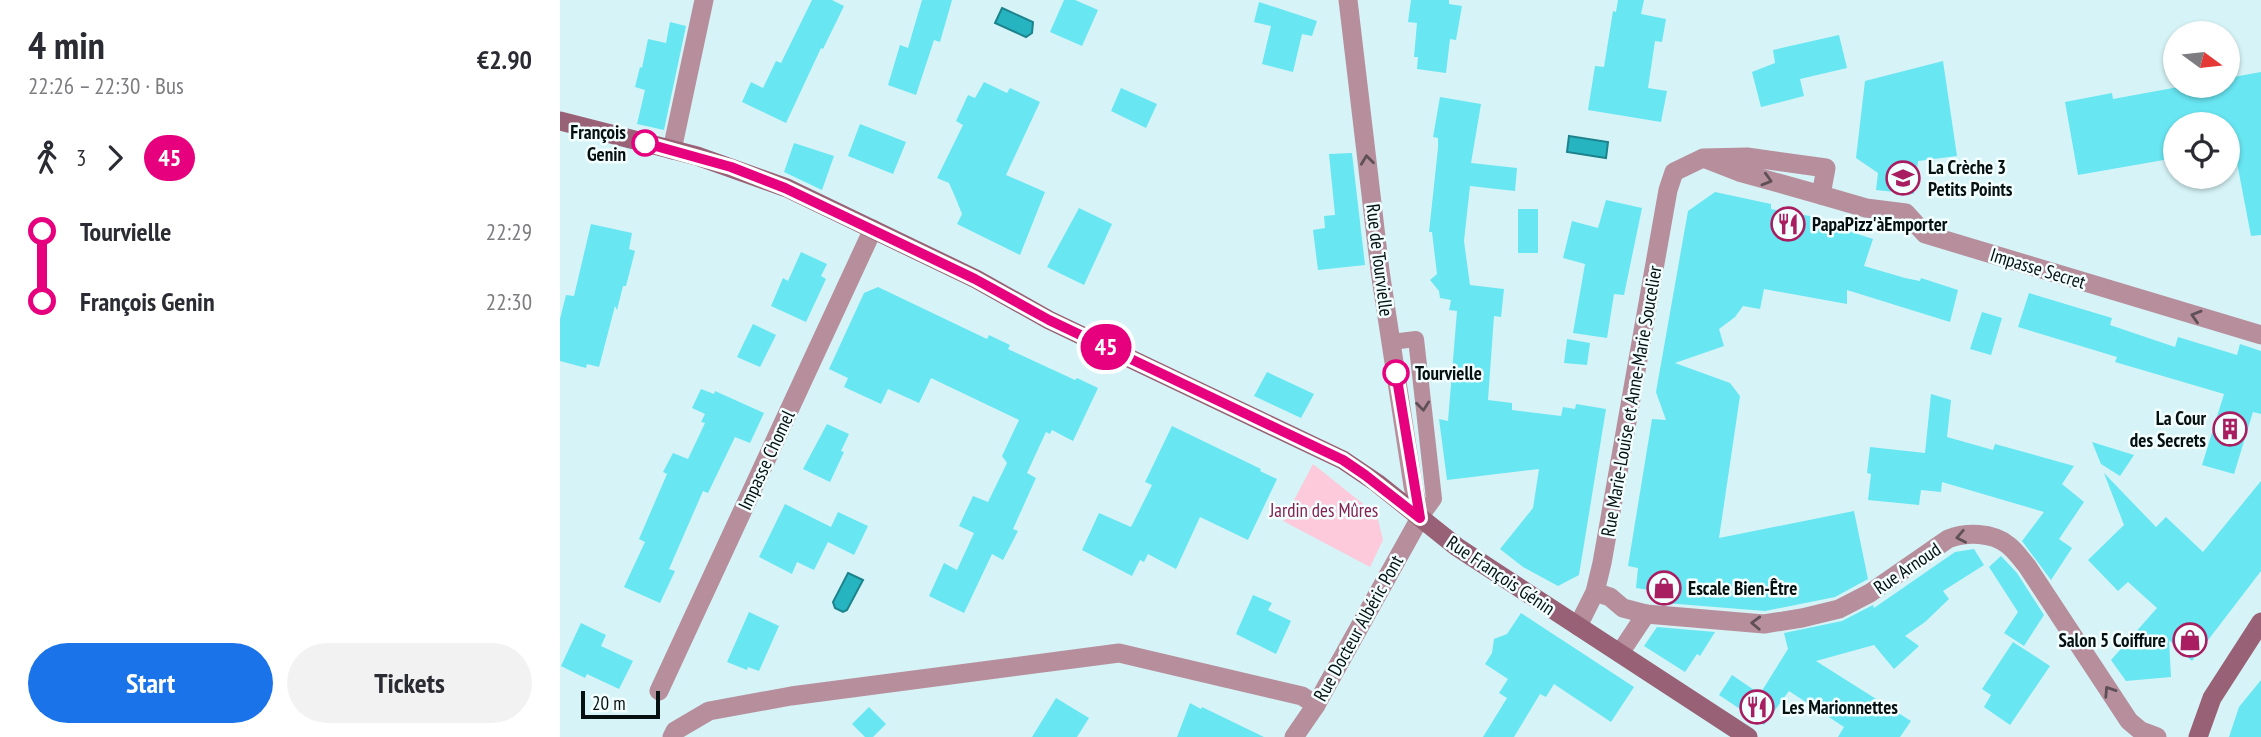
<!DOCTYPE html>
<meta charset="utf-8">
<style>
:root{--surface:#fff;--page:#f2f2f3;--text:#2b2b33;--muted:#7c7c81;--accent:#1a73e8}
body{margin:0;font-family:"PT Sans Narrow",sans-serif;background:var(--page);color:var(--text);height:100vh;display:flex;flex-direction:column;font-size:26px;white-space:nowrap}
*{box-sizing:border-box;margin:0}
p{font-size:23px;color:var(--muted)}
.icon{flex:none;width:38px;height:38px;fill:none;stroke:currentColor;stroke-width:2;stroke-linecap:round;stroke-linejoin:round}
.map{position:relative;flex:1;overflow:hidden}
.side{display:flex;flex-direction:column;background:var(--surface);width:560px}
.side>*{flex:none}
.badge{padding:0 14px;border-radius:23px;font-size:24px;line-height:46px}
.needle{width:46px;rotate:105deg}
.controls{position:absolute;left:1603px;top:21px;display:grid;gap:14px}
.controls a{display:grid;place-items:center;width:77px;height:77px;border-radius:50%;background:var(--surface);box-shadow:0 2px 5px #0004;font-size:35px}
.scale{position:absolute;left:21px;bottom:18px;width:79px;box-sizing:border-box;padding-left:7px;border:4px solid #061011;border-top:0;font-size:19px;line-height:24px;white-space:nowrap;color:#061011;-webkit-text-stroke:5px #f2feff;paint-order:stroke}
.map>.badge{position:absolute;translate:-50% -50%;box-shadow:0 0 0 4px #fff}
.legs{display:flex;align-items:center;gap:10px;height:77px;padding:0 28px;font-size:23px}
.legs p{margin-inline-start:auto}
.summary{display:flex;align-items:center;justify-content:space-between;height:119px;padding:0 28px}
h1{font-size:38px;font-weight:600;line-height:52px}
.primary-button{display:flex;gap:14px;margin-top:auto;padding:14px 28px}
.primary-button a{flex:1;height:80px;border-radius:42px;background:var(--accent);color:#fff;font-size:28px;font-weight:600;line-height:80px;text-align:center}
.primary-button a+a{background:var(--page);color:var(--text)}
ul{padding:0 28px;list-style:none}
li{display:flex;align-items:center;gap:24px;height:70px;font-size:26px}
li i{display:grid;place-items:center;width:10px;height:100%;margin:0 9px;background:currentColor}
li i::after{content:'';width:18px;height:18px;margin:-9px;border:5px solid;border-radius:50%;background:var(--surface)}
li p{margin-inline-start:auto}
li:first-child i{background:linear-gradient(#0000 50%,currentColor 0)}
li:last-child i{background:linear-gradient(currentColor 50%,#0000 0)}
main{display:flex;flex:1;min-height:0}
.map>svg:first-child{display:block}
.green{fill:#fccada}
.water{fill:#26b4c0;stroke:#1c838c;stroke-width:2}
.building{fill:#68e6f2}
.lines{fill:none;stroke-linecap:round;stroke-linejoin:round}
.service{stroke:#b78f9c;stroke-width:16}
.minor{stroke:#b78f9c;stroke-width:19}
.tertiary{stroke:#b78f9c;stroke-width:19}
.secondary{stroke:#996175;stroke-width:19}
.oneway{stroke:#5e5056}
.line-1-casing{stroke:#fff;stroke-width:16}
.line-1{stroke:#e6007e;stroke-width:10}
.stop-1-dot{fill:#fff;stroke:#e6007e;stroke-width:3.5}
.labels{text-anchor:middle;stroke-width:5;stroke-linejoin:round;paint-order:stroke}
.stop-label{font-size:19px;font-weight:bold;fill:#061011;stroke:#f2feff;text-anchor:end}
.poi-label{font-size:19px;font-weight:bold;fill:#061011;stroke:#f2feff;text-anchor:start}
.street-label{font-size:19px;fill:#061011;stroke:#f2feff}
.park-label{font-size:19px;fill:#86204e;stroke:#f2feff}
</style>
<main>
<section class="side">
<div class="summary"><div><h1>4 min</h1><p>22:26 – 22:30 · Bus</p></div><b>€2.90</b></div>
<div class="legs"><svg class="icon" aria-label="walk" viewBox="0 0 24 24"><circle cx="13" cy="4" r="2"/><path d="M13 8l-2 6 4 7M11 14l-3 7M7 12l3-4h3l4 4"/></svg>3<svg class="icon" aria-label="forward" viewBox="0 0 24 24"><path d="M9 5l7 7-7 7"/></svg><b class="badge" style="background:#e6007e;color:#fff">45</b></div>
<ul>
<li><i style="color:#e6007e"></i><b>Tourvielle</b><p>22:29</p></li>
<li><i style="color:#e6007e"></i><b>François Genin</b><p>22:30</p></li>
</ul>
<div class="primary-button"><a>Start</a><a>Tickets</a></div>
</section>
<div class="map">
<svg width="1701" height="737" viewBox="0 0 1701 737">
<rect width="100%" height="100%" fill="#d6f4f7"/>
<!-- green -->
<polygon class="green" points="753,464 817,515 823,540 810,567 723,521"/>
<!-- water -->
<g class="water">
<polygon points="442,8 473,22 472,33 466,37 435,23"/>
<polygon points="1009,136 1048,142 1046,158 1007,152"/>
<polygon points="288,573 303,580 287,610 283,612 275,608 273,602"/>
</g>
<!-- building -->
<g class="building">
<polygon points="252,0 272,0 284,6 263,49 261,48 226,123 182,102 191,82 203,88 216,61 221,63"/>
<polygon points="362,0 392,0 380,42 374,40 356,95 328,85 340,45 348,48"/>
<polygon points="504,0 515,0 538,10 522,46 490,32"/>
<polygon points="851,0 889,0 889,4 902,6 896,40 890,39 886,73 857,69 858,57 854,57 857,23 848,22"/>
<polygon points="1058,0 1084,0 1081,14 1106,19 1102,42 1095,41 1088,88 1107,91 1101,122 1028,110 1035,66 1044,67 1053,11 1056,12"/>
<polygon points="699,2 757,21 752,36 742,34 733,72 702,64 711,26 694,22"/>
<polygon points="110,22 126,26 104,130 77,124 85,90 75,87 80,67 82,68 88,39 106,43"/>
<polygon points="1279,35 1287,68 1240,79 1244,96 1201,107 1192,72 1215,63 1213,50"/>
<polygon points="1383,61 1397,156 1358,161 1354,194 1316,190 1318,173 1296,158 1305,81"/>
<polygon points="1701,72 1701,235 1691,236 1674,147 1668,149 1668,124 1615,124 1615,158 1518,175 1505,102 1552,93 1553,99 1624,86 1668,86 1668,78"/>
<polygon points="424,82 447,93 450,88 480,102 446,175 485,192 460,255 397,224 402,214 396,199 389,183 377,178 403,125 396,121 408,95 415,98"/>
<polygon points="561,88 597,104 586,128 551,111"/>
<polygon points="880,97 921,104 911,163 957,168 955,191 910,186 904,241 910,285 944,289 941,317 934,316 928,400 952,403 952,410 1001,416 1003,407 1015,409 1016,404 1046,409 1019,575 998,586 963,567 940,549 973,508 979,469 887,480 879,419 888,421 897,311 889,310 891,300 880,298 879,291 870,280 877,274 872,232 869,232 878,148 878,138 873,137"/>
<polygon points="300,124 346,142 333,174 288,156"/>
<polygon points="234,143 274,156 262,190 224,172"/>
<polygon points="792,153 805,265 758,270 753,230 765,228 764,216 775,215 769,154"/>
<polygon points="1155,192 1211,204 1211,209 1255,217 1255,220 1288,227 1288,231 1313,239 1304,266 1345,278 1360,281 1361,278 1398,290 1390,322 1287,290 1287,304 1204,289 1200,309 1183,306 1175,317 1159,329 1164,346 1115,363 1170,383 1180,396 1159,538 1294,511 1308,579 1275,597 1205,611 1105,603 1093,601 1095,591 1076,588 1078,568 1068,566 1092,419 1106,420 1096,392 1128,211"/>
<polygon points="1046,200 1082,208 1064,295 1054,294 1047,338 1013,333 1025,264 1003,258 1012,221 1038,228"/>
<polygon points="519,208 552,224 524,285 487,267"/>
<rect x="958" y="209" width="20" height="44"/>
<polygon points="31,224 72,233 69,249 75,251 66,286 63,286 57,310 55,306 39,367 27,364 26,368 0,361 0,319 6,295 14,296"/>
<polygon points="241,252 267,264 261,276 266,279 246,322 211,306 223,278 228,281"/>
<polygon points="318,287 427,339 429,335 450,345 448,349 515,380 517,378 538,388 513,441 492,430 490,434 486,432 467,473 476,478 453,529 458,531 443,560 432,554 404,613 369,596 384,563 397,570 414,533 399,526 413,496 428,502 447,463 442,456 459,420 371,378 359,403 328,389 321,404 284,387 288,378 269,369 304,293"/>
<polygon points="1469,293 1552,318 1550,325 1615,347 1618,337 1677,355 1680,344 1701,351 1701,414 1693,412 1674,474 1642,465 1664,394 1555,362 1557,357 1458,327"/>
<polygon points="1422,312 1442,318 1431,355 1410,349"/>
<polygon points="193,324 216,335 200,367 177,357"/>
<polygon points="1007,339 1030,343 1027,365 1004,363"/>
<polygon points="707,372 754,394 741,418 694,396"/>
<polygon points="141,389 154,394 155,391 204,413 190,443 175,437 148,493 143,491 109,569 115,571 100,603 64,587 85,542 79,539 107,474 103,472 113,453 128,459 145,423 141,422 145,414 132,408"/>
<polygon points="1371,394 1391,400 1387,437 1433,450 1435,444 1514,466 1502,484 1524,502 1499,539 1512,548 1491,580 1462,541 1484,512 1382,482 1381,492 1361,490 1359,505 1308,500 1311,474 1307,473 1310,447 1365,453"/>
<polygon points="267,424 289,434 281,451 284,452 270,482 243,469"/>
<polygon points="612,426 701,469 700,471 717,479 688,540 640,517 616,569 588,554 584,562 580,560 572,576 522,550 539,513 571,527 592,485 585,482"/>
<polygon points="1532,442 1574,455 1560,476 1541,464"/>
<polygon points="1544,473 1596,527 1606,517 1643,552 1701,481 1701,571 1632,661 1609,640 1611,677 1566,681 1551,660 1597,608 1568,582 1558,591 1528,560 1564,525"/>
<polygon points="225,504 271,527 278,512 308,526 294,555 268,542 254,570 237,562 232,574 199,557"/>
<polygon points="1414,549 1424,565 1383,591 1389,599 1365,622 1345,636 1359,646 1334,669 1314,645 1256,661 1351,721 1340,737 1278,737 1284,727 1229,691 1204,725 1159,695 1172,675 1200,694 1228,649 1224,633 1282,621 1313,605 1314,608 1395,552"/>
<polygon points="1441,556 1457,573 1484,615 1464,646 1444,633 1458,612 1429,567"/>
<polygon points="693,595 712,603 708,610 731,621 716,654 676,634"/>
<polygon points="189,612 219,626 199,671 188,667 187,670 167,662"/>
<polygon points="961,613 1074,687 1051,722 994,684 986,697 980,694 954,737 923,737 947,698 939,693 948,679 925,664 932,653 934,639 947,634"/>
<polygon points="21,623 46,635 41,646 73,661 59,689 27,674 25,678 1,666"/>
<polygon points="1097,627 1155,632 1140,656 1137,654 1125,672 1084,646"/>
<polygon points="1453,642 1490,666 1450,725 1424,707 1431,695 1422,689"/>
<polygon points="1701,680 1701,737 1669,737 1679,707"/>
<polygon points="496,698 529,718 517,737 472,737"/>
<polygon points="630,703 641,709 642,707 704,737 617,737"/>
<polygon points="309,707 326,724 313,737 305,737 292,724"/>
</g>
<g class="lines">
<!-- service -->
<polyline class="service" points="831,342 856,339 874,499 860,518"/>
<!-- minor -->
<g class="minor">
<polyline points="112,150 144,0"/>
<polyline points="1261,195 1306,208 1346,213 1365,234 1701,335"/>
<polyline points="1035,592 1050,597 1063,608 1086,614"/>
<polyline points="1018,626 1035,592 1042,563 1108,190 1114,172 1143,158 1187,157 1266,168 1261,195 1179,172 1143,158"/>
<path d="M1060,653L1086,614L1204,624L1242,618L1279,609L1310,593L1388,539C1406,532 1432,532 1448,545C1455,550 1461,559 1467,566L1569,721L1581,731L1597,737"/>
<polyline points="99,691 313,229"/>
<polyline points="112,737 115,731 149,711 231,696 559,653 742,696 756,705"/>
<polyline points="734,737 756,705 860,518"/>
</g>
<!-- tertiary -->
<polyline class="tertiary" points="788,0 820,271 853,486 860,518"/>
<!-- secondary -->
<g class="secondary">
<polyline points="0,121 137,156 227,188 416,279 489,320 783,460 817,483 897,547 1188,737"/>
<polyline points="1638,737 1652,698 1701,622"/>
</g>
</g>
<!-- one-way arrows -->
<defs><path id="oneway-chevron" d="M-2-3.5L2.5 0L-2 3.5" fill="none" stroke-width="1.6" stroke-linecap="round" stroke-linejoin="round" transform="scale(1.75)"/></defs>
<g class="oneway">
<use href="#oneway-chevron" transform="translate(807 160) rotate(-97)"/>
<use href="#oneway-chevron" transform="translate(1207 180) rotate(16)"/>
<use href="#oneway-chevron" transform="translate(1636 316) rotate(-163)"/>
<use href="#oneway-chevron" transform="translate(863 406) rotate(84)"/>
<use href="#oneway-chevron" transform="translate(1401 537) rotate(169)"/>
<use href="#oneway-chevron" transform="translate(1196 623) rotate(-178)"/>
<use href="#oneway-chevron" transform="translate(1549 691) rotate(-123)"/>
</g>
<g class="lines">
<defs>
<polyline id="line-1" points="85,143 171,167 225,188 415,279 489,320 783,460 805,475 860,518 836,373"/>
</defs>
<!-- line-1 casing -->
<use href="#line-1" class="line-1-casing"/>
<!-- line-1 -->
<use href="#line-1" class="line-1"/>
</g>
<!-- icons -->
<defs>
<symbol id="school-ring" viewBox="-11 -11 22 22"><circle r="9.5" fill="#f2feff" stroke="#a91e61" stroke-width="1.5"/><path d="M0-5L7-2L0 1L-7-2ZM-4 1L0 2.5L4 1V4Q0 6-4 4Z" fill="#a91e61"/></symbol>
<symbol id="restaurant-ring" viewBox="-11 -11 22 22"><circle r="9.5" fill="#f2feff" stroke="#a91e61" stroke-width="1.5"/><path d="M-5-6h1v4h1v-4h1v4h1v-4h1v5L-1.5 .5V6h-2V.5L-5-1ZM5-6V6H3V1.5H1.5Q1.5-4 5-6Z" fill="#a91e61"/></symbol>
<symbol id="building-ring" viewBox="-11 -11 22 22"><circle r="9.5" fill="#f2feff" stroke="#a91e61" stroke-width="1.5"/><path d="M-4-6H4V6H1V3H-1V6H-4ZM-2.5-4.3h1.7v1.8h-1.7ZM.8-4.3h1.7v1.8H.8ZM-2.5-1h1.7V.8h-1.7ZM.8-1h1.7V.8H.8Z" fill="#a91e61"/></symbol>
<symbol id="shop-ring" viewBox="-11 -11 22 22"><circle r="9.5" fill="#f2feff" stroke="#a91e61" stroke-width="1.5"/><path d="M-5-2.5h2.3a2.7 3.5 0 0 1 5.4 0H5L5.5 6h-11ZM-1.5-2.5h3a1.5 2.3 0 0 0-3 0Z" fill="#a91e61"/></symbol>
</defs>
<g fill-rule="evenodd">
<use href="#school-ring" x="1324" y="159" width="38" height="38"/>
<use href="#restaurant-ring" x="1209" y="205" width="38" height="38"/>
<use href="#building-ring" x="1651" y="410" width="38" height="38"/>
<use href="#shop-ring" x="1085" y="569" width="38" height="38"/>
<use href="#shop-ring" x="1611" y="621" width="38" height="38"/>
<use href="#restaurant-ring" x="1178" y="688" width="38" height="38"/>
</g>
<!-- markers -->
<g class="stop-1-dot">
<circle cx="85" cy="143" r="12"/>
<circle cx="836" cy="373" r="12"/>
</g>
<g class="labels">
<!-- stop labels -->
<g class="stop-label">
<text x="66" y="139">François<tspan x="66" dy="22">Genin</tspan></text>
<text x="855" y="380" text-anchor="start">Tourvielle</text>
</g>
<!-- poi labels -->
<g class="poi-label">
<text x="1368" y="174">La Crèche 3<tspan x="1368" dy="22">Petits Points</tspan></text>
<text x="1252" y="231">PapaPizz'àEmporter</text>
<text x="1646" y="425" text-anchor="end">La Cour<tspan x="1646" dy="22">des Secrets</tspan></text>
<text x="1128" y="595">Escale Bien-Être</text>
<text x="1606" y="647" text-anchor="end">Salon 5 Coiffure</text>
<text x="1222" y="714">Les Marionnettes</text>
</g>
<!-- street labels -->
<g class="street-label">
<text transform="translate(820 260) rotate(83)" y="7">Rue de Tourvielle</text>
<text transform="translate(1478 268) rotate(17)" y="7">Impasse Secret</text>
<text transform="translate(1071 401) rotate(-80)" y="7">Rue Marie-Louise et Anne-Marie Soucelier</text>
<text transform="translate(206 460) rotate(-65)" y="7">Impasse Chomel</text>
<text transform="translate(1347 568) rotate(-34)" y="7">Rue Arnoud</text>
<text transform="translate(941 575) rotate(34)" y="7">Rue François Génin</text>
<text transform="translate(798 628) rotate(-61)" y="7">Rue Docteur Albéric Pont</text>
</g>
<!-- park labels -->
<g class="park-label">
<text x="764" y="517">Jardin des Mûres</text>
</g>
</g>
</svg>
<div class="controls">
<a><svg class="needle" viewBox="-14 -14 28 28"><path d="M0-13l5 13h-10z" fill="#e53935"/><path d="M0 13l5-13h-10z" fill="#7c7c81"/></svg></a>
<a><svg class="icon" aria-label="locate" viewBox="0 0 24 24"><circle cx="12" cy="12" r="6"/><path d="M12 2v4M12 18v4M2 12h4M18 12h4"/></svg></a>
</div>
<div class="scale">20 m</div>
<b class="badge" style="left:546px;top:347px;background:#e6007e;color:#fff">45</b>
</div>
</main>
